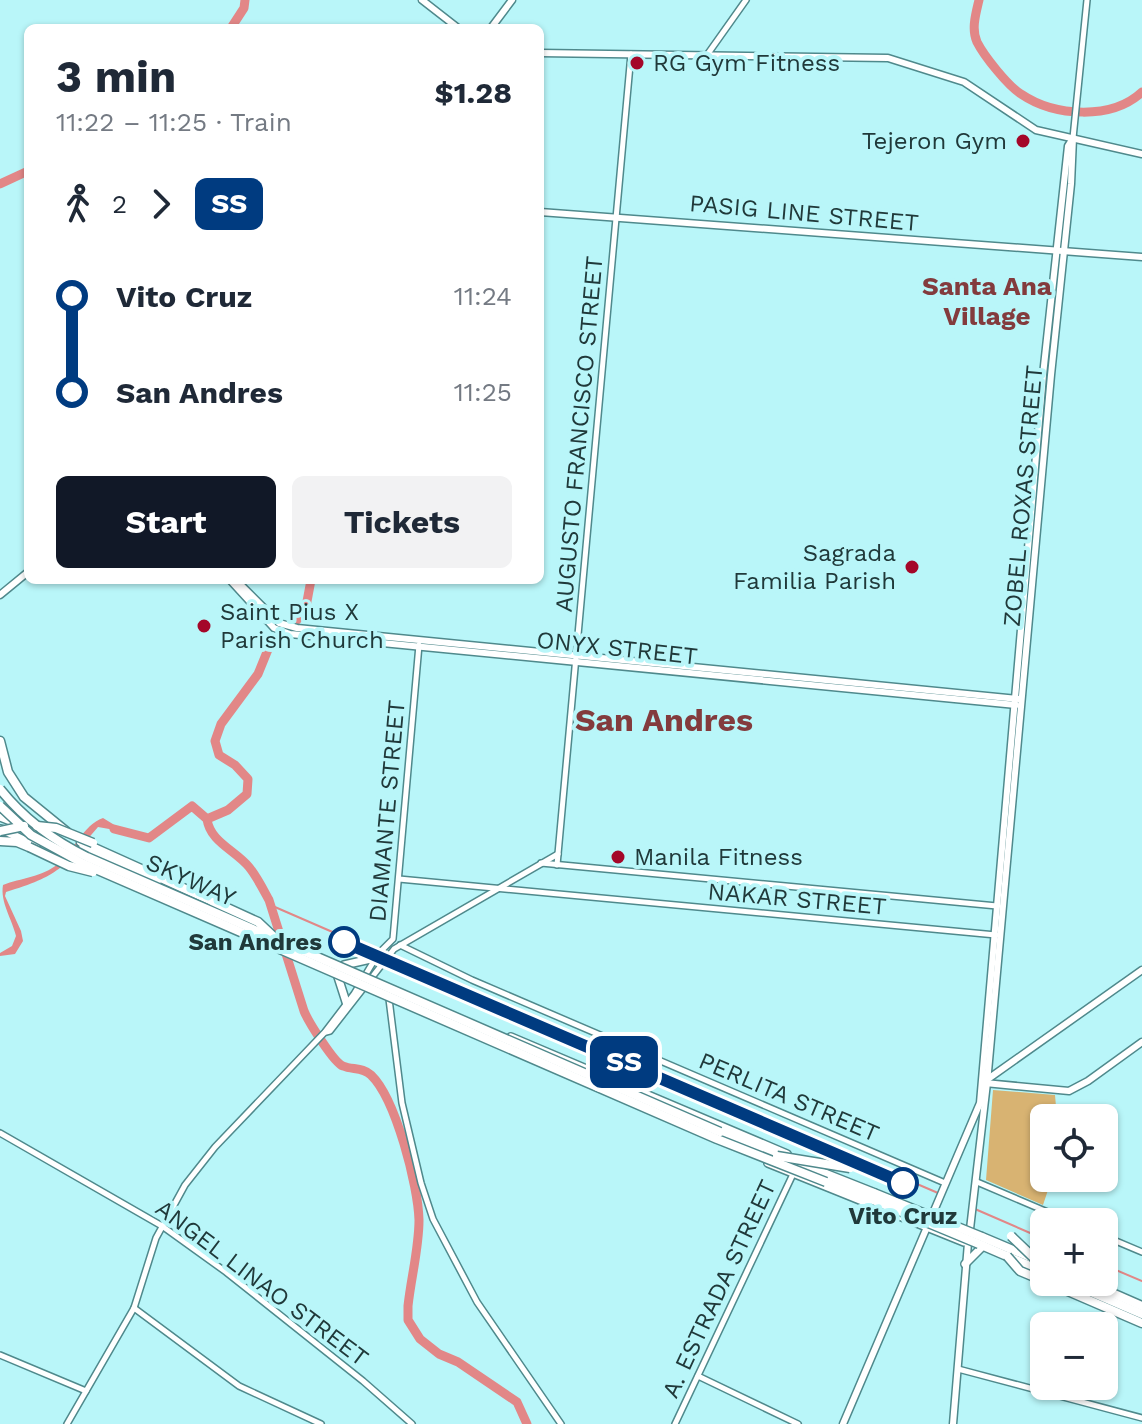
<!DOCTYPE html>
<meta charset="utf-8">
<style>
:root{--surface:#fff;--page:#f2f2f3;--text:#1f2937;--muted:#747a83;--accent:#111827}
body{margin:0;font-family:"Work Sans",sans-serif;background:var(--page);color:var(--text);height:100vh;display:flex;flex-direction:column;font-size:30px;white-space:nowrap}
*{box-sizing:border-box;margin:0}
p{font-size:26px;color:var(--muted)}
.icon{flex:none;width:44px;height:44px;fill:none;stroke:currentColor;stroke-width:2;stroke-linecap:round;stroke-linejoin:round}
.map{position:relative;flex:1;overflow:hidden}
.side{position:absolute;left:24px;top:24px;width:520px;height:560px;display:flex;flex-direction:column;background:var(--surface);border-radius:12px;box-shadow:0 2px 6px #0004}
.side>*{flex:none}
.badge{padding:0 16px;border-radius:12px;font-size:28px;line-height:52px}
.tools{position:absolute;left:1030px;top:1104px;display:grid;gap:16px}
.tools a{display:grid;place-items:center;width:88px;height:88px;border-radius:12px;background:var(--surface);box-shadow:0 2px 6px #0004;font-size:40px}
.map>.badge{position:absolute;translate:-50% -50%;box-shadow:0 0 0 4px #fff}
.legs{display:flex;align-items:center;gap:12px;height:88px;padding:0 32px;font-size:26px}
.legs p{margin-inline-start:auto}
.overview{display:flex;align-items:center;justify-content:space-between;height:136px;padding:0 32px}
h1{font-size:44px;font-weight:700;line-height:60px}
.action{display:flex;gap:16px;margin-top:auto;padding:16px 32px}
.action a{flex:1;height:92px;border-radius:12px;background:var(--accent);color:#fff;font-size:32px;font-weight:700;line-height:92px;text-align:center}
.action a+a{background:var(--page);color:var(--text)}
ul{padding:0 32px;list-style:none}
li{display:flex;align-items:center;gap:28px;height:96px;font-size:30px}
li i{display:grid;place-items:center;width:12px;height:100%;margin:0 10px;background:currentColor}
li i::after{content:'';width:20px;height:20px;margin:-10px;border:6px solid;border-radius:50%;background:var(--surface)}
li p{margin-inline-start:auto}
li:first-child i{background:linear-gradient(#0000 50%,currentColor 0)}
li:last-child i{background:linear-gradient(currentColor 50%,#0000 0)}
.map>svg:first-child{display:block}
.green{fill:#d8b372}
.water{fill:#e28787}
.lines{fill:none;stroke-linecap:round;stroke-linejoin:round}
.stream{stroke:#e28787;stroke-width:2}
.river{stroke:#e28787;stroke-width:9}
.tertiary-casing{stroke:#4f898c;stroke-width:8}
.secondary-casing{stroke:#4f898c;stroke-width:9}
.primary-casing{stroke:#4f898c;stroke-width:10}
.motorway-casing{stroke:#4f898c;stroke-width:11}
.tertiary{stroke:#fff;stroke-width:5}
.secondary{stroke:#fff;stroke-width:6}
.primary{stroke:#fff;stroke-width:7}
.motorway{stroke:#fff;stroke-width:8}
.motorway-bridge-casing{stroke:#4f898c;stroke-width:11;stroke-linecap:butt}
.motorway-bridge{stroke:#fff;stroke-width:8}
.line-1-casing{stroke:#fff;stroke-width:18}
.line-1{stroke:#003b80;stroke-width:12}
.poi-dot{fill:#a40729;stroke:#b9f6f9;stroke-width:3}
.stop-1-dot{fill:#fff;stroke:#003b80;stroke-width:4}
.labels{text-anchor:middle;stroke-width:8;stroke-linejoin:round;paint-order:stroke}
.poi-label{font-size:24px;fill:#20393a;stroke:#b9f6f9;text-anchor:start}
.street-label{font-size:24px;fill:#20393a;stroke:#b9f6f9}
.stop-label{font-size:24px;font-weight:bold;fill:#20393a;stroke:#b9f6f9;text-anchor:end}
.neighbourhood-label{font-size:26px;font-weight:bold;fill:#833b3d;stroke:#b9f6f9}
.district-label{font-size:32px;font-weight:bold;fill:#833b3d;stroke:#b9f6f9}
</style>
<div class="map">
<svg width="1142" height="1424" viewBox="0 0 1142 1424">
<rect width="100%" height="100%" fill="#b9f6f9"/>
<!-- green -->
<polygon class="green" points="993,1090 1055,1095 1057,1118 1044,1118 1044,1178 1052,1178 1043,1205 986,1180"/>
<!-- water -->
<path class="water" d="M103,818L126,832L98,827C63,868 59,876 6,892L5,896L21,931L23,941L15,954L0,956V953L12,946L16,936C12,919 0,902 3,885C21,878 42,877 58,864C74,851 83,825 103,818Z"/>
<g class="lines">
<!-- stream -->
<g class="stream">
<polyline points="268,904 374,950"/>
<polyline points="392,958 938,1193"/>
<polyline points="975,1209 1044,1239"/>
<polyline points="1104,1265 1142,1281"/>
</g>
<!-- river -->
<g class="river">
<path d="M979,0C976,13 971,29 977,42C984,56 1008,86 1021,94C1055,117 1112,120 1142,92"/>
<polyline points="231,28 244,8 245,0"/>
<polyline points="0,184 28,171"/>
<path d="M207,819C210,842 235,850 249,867C257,877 263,889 269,900L304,1011C308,1021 334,1063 343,1066C352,1070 363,1067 371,1075C396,1099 418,1186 419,1220C419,1248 411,1278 408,1306V1320L420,1339L439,1354L458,1362L517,1402L527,1424"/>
<polyline points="207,819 228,810 247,794 248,779 235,765 219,755 215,741 221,724 258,674 269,647 305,612 311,580"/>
<polyline points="114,829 149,838 192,806 207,819"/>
</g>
<defs>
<g id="tertiary">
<polyline points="707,55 746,0"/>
<polyline points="1073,138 1087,0"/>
<polyline points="541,863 997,906"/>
<polyline points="557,865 631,54"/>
<polyline points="399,879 996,935"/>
<polyline points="400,945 472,980 945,1183"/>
<polyline points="389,999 402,1103 421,1183 433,1219 477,1302 561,1424"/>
<polyline points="326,1032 330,1031 394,949 558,854"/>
<polyline points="0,1133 162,1226 226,1272 363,1381 412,1424"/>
<polyline points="977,1182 1071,1222"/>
<polyline points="1104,1236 1142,1252"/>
<polyline points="134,1308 239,1386 321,1424"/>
<polyline points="0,1355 86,1391"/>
<polyline points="958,1369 1142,1418"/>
<polyline points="698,1376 798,1424"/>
<polyline points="67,1424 134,1308 156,1238 185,1185 215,1147 325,1032 354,994 378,954 393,939 419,645"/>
<polyline points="675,1424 794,1172"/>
</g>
<g id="secondary">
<polyline points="422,0 458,28"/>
<polyline points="491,28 512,0"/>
<polyline points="540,53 888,58 964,82 1036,130 1142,154"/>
<polyline points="540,212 1142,257"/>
<polyline points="230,580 274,628 290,634 1016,705"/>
<polyline points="236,580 279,623 297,628 1019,699"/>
<polyline points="0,595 28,572"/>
<polyline points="988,1079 1142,970"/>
<polyline points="985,1083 1069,1091 1088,1081 1142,1042"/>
<polyline points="970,1229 987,1083 1051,375 1071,184 1073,138"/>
<polyline points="843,1424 980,1103 1043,375 1068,146 1073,138"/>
<polyline points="953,1424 968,1243"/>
</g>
<g id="primary">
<polyline points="0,817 46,835"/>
<polyline points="1,829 36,846"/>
<polyline points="82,849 157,883"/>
<polyline points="344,965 375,958"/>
<polyline points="338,977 347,1005"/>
<polyline points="511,1037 787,1154"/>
<polyline points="768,1163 964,1242"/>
<polyline points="965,1264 981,1248"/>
</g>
<g id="motorway">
<polyline points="0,741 8,772 24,797 67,832"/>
<polyline points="0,841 17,842 29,847"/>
<polyline points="81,842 212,901"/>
<polyline points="720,1132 874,1193"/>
<polyline points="826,1182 873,1200"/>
<polyline points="982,1237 1044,1263"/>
<polyline points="979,1244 1044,1272"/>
<polyline points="1047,1282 1142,1323"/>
<polyline points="1068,1282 1142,1314"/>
<polyline points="1087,1282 1142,1306"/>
</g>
</defs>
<!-- tertiary casing -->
<use href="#tertiary" class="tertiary-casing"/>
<!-- secondary casing -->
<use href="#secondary" class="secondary-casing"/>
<!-- primary casing -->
<use href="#primary" class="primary-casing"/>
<!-- motorway casing -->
<use href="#motorway" class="motorway-casing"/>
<!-- tertiary -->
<use href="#tertiary" class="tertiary"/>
<!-- secondary -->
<use href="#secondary" class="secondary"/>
<!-- primary -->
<use href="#primary" class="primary"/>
<!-- motorway -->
<use href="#motorway" class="motorway"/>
<defs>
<g id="motorway-bridge">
<path d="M0,789C24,819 52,840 87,857L720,1132"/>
<polyline points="0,806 31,835 84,864 717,1139 826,1182"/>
<polyline points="37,826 56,828 93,843"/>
<polyline points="0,831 24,826"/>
<polyline points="29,847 69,866 93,872"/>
<polyline points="212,901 258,922 275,938"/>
<polyline points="777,1156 850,1168"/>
<polyline points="874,1193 982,1237"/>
<polyline points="873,1200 979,1244"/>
<polyline points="1011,1236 1035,1259"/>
<polyline points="1007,1256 1020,1271 1044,1281"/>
</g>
</defs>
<!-- motorway-bridge casing -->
<use href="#motorway-bridge" class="motorway-bridge-casing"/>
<!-- motorway-bridge -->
<use href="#motorway-bridge" class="motorway-bridge"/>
</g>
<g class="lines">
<defs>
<polyline id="line-1" points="344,942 903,1183"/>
</defs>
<!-- line-1 casing -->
<use href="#line-1" class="line-1-casing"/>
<!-- line-1 -->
<use href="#line-1" class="line-1"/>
</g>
<!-- markers -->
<g class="poi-dot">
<circle cx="637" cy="63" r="8"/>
<circle cx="1023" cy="141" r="8"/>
<circle cx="912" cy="567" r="8"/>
<circle cx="204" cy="626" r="8"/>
<circle cx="618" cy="857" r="8"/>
</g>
<g class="stop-1-dot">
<circle cx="344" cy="942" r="14"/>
<circle cx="903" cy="1183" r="14"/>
</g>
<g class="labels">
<!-- poi labels -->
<g class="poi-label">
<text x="653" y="71">RG Gym Fitness</text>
<text x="1007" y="149" text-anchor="end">Tejeron Gym</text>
<text x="896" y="561" text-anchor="end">Sagrada<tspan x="896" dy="28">Familia Parish</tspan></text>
<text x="220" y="620">Saint Pius X<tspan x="220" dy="28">Parish Church</tspan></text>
<text x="634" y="865">Manila Fitness</text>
</g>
<!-- street labels -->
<g class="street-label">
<text transform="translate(804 213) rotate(5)" y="8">PASIG LINE STREET</text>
<text transform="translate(579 434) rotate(-85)" y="8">AUGUSTO FRANCISCO STREET</text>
<text transform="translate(1023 496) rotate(-85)" y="8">ZOBEL ROXAS STREET</text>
<text transform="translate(617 648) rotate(6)" y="8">ONYX STREET</text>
<text transform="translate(387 811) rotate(-85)" y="8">DIAMANTE STREET</text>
<text transform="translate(191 880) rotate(24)" y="8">SKYWAY</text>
<text transform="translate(797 899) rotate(5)" y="8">NAKAR STREET</text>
<text transform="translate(789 1097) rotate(23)" y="8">PERLITA STREET</text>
<text transform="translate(262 1283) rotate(37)" y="8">ANGEL LINAO STREET</text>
<text transform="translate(719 1289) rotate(-65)" y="8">A. ESTRADA STREET</text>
</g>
<!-- stop labels -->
<g class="stop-label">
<text x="322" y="950">San Andres</text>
<text x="903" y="1224" text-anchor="middle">Vito Cruz</text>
</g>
<!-- neighbourhood labels -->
<g class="neighbourhood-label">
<text x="987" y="295">Santa Ana<tspan x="987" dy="30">Village</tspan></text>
</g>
<!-- district labels -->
<g class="district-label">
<text x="664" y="731">San Andres</text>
</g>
</g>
</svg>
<div class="tools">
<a><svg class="icon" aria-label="locate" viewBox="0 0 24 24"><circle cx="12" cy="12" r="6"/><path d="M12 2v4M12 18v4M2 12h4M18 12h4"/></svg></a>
<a>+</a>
<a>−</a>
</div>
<b class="badge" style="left:624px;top:1062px;background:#003b80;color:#fff">SS</b>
<section class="side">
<div class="overview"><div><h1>3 min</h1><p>11:22 – 11:25 · Train</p></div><b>$1.28</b></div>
<div class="legs"><svg class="icon" aria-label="walk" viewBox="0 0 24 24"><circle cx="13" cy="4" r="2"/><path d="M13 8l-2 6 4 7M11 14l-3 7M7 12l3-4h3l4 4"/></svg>2<svg class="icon" aria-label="forward" viewBox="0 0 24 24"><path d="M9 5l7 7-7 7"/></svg><b class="badge" style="background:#003b80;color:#fff">SS</b></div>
<ul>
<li><i style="color:#003b80"></i><b>Vito Cruz</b><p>11:24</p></li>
<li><i style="color:#003b80"></i><b>San Andres</b><p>11:25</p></li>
</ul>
<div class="action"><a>Start</a><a>Tickets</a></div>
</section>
</div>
